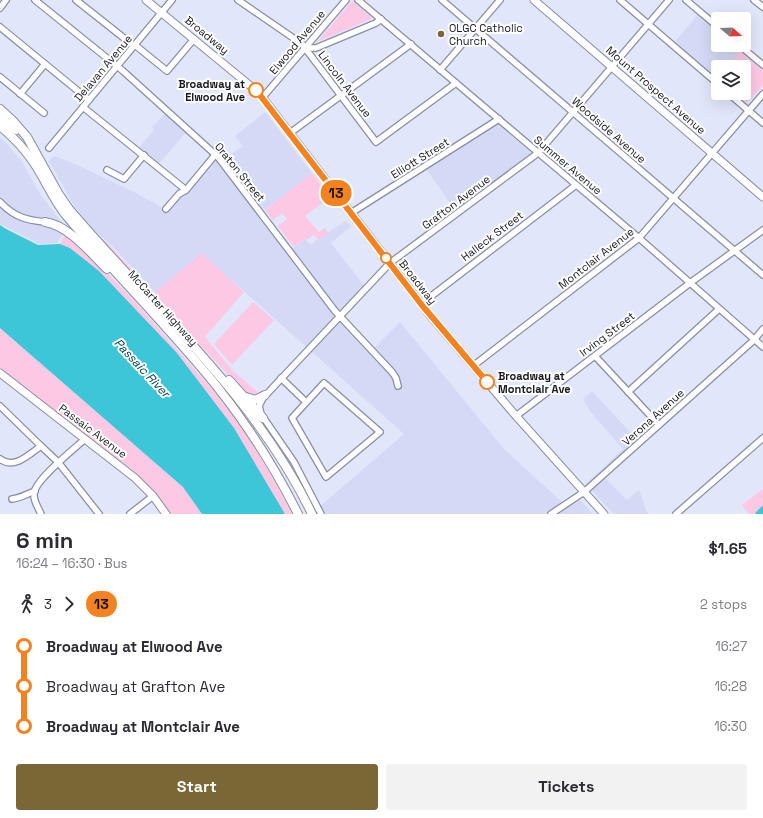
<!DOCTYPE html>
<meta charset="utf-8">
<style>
:root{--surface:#fff;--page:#f2f2f3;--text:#2b2b33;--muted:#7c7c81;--accent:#7a6735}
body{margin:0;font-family:"Space Grotesk",sans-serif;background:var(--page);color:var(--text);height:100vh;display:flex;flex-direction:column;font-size:15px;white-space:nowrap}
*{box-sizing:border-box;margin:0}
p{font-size:13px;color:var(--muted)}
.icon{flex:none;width:22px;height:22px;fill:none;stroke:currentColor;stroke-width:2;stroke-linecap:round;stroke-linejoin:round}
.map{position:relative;height:514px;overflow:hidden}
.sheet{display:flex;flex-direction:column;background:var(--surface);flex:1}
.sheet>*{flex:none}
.badge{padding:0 8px;border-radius:13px;font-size:14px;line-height:26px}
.needle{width:26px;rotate:109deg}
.fabs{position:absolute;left:711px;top:12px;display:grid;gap:8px}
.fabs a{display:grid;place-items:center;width:40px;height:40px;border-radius:4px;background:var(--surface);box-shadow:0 4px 16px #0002;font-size:20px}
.map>.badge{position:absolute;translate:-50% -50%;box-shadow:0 0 0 2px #fff}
.legs{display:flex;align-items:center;gap:6px;height:44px;padding:0 16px;font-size:13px}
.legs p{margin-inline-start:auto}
.summary{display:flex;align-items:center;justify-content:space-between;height:68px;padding:0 16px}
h1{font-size:22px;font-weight:600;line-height:30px}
.primary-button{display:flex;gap:8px;margin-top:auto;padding:8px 16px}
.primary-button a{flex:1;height:46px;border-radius:4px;background:var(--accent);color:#fff;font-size:16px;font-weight:600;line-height:46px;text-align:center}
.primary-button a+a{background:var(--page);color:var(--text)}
ul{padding:0 16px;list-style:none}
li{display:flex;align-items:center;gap:14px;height:40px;font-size:15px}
li i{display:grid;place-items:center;width:6px;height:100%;margin:0 5px;background:currentColor}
li i::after{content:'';width:10px;height:10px;margin:-5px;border:3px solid;border-radius:50%;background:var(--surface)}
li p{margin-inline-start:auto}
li:first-child i{background:linear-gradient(#0000 50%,currentColor 0)}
li:last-child i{background:linear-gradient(currentColor 50%,#0000 0)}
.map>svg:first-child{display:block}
.built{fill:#d4d9f5}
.green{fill:#fdc8e4}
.water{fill:#3dc5d8}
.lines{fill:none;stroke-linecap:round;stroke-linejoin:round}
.river{stroke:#3dc5d8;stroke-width:7}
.minor-casing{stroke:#8a8ea1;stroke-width:8}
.major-casing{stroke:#8a8ea1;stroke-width:9}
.highway-casing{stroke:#8a8ea1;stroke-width:10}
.minor{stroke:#fff;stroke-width:5.5}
.major{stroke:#fff;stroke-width:7}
.highway{stroke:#fff;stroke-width:8}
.line-1-casing{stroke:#fff;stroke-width:9}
.line-1{stroke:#f58220;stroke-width:6}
.poi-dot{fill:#7a6735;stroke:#fff;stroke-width:1.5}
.stop-1-dot{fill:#fff;stroke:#f58220;stroke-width:2}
.labels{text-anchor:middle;stroke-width:4;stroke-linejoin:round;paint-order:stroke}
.poi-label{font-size:11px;fill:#181921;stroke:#fff;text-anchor:start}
.street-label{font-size:11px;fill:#181921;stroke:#fff}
.stop-label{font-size:11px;font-weight:bold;fill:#181921;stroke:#fff;text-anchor:end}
.water-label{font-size:12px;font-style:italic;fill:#06444c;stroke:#fff}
</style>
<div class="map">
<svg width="763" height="514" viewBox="0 0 763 514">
<rect width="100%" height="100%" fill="#e2e6fb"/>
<!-- built -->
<g class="built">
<polygon points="699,13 718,29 718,45 737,45 742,49 727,67 718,67 718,77 716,80 673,44"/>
<polygon points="167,112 188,130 157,166 138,149 154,130 152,127"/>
<polygon points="265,112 312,173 265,210 225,158 243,146 235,136"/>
<polygon points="500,120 538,152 456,212 425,167"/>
<polygon points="0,138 5,142 22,162 40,194 66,228 57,243 39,244 0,224"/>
<polygon points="54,156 73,163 132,191 161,207 176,199 181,187 218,158 290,251 305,239 311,245 319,238 346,221 351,226 331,243 366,288 339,316 371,351 400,322 504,449 565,505 577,497 593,514 321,514 318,508 404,434 202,254 155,292 114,248 93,229 75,207 49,161"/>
<polygon points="592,391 640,443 603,476 627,500 639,490 646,510 649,514 614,514 586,484 623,449 590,411 583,399"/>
</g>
<!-- green -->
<g class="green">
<polygon points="352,1 371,17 371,19 317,42"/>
<polygon points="740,51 763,71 763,85 747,103 736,93 744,93 744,67 727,67"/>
<polygon points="312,173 330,197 305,216 319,232 325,228 328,233 319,240 314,235 306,240 305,239 294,247 278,226 287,219 282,213 273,220 265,210"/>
<path d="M65,233C104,268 140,306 174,346C199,374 224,402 245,433C262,459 278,487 292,514H285L234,428L177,353L99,271L70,248L60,244Z"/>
<polygon points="103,239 154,293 202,253 244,292 205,337 233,371 260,394 256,397 244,392 102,240"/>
<polygon points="253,302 274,320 232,365 214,344"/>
<polygon points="0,328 183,487 202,514 169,514 155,494 132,470 96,442 76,430 0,368"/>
<polygon points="763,489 763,514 749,514 742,505"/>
</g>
<!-- water -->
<polygon class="water" points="0,225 6,229 38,245 60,244 70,248 99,271 177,353 234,428 285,514 202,514 183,487 0,328"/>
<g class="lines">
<!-- river -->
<polyline class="river" points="759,514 763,510"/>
<defs>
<g id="minor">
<polyline points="35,0 123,71 218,157 335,311 392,372 396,378 398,386"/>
<polyline points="76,0 134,46"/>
<polyline points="238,0 302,44 376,142 456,83"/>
<polyline points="358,0 639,238 763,347"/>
<polyline points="442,0 763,275"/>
<polyline points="620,0 718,84"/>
<polyline points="686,0 718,27"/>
<polyline points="754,0 763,7"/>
<polyline points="0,8 6,0"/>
<polyline points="0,27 89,100"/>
<polyline points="135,45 167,71 194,39"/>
<polyline points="739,45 763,65"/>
<polyline points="305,48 316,48 376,23 381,19"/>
<polyline points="440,70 500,0"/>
<polyline points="0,77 44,113"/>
<polyline points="728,93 763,123"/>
<polyline points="20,94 45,64"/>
<polyline points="263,97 346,0"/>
<polyline points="83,107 186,190"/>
<polyline points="290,133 411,44"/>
<polyline points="49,148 172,0"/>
<polyline points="107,170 124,179 144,155"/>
<path d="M0,202C14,217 26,220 45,222"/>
<polyline points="166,209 179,194 186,190 215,155"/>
<polyline points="351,213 499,119"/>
<polyline points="421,304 576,185"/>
<polyline points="595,356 659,425"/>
<polyline points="473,366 639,238 763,94"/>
<polyline points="281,378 306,402"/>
<polygon points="324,383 380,432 326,477 292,418"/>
<polyline points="628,392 719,309"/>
<path d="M0,406L41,446C30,454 14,470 0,459"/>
<polyline points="516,416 690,283 763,230"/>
<polyline points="41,446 58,462 99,514"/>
<path d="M12,499C22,498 26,494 35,491"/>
<path d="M41,514C38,507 33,501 34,493C36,479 74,449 85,439"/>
<polyline points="130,514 153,496"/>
<polyline points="321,514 294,462 261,414 259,406 263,398 390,263 538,153 669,0"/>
<polyline points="551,514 584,492 754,340 763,329"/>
<polyline points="676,514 763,438"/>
</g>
<g id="major">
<polyline points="146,0 259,93 429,314 516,416 604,514"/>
<polyline points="534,0 763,197"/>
<polyline points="0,373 135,478 153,496 166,514"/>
</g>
<g id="highway">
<path d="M0,109L14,122L27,137L58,193L69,209C153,308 255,395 312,514"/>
<polyline points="0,117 16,130"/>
<path d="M0,126C12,136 23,147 32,160C44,177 52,197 65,214C113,272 167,325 215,384C247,424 275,468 298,514"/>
<path d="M45,222C68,225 91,253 107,269"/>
<polyline points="229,380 263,418"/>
<polyline points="246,397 255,400 265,395"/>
</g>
</defs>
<!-- minor casing -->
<use href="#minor" class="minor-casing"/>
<!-- major casing -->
<use href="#major" class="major-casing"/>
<!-- highway casing -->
<use href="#highway" class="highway-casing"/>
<!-- minor -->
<use href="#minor" class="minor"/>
<!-- major -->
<use href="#major" class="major"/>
<!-- highway -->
<use href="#highway" class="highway"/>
</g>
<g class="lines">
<defs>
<polyline id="line-1" points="256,90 421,304 487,382"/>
</defs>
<!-- line-1 casing -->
<use href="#line-1" class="line-1-casing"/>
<!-- line-1 -->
<use href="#line-1" class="line-1"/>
</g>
<!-- markers -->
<circle class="poi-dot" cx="441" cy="34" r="4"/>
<g class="stop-1-dot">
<circle cx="256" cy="90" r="7"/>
<circle cx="386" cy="258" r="5"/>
<circle cx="487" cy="382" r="7"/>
</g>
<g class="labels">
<!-- poi labels -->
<g class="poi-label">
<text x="449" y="32">OLGC Catholic<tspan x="449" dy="13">Church</tspan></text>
</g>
<!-- street labels -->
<g class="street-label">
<text transform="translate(207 35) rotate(39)" y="4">Broadway</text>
<text transform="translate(297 42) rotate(-50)" y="4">Elwood Avenue</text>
<text transform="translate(103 68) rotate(-50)" y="4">Delavan Avenue</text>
<text transform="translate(345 84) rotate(53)" y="4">Lincoln Avenue</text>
<text transform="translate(656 90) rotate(41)" y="4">Mount Prospect Avenue</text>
<text transform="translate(609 130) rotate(41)" y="4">Woodside Avenue</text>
<text transform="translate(420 158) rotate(-32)" y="4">Elliott Street</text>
<text transform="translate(568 165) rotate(40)" y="4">Summer Avenue</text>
<text transform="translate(240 172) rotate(51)" y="4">Oraton Street</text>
<text transform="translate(456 202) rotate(-37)" y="4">Grafton Avenue</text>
<text transform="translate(492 236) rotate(-37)" y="4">Halleck Street</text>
<text transform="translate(596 258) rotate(-38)" y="4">Montclair Avenue</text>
<text transform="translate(418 282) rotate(52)" y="4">Broadway</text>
<text transform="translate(163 308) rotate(48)" y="4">McCarter Highway</text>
<text transform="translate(607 334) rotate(-37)" y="4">Irving Street</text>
<text transform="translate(653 417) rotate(-42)" y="4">Verona Avenue</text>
<text transform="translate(93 431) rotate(37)" y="4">Passaic Avenue</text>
</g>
<!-- stop labels -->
<g class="stop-label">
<text x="245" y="88">Broadway at<tspan x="245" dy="13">Elwood Ave</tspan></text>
<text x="498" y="380" text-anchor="start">Broadway at<tspan x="498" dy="13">Montclair Ave</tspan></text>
</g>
<!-- water labels -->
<g class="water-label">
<text transform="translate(142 368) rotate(47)" y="4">Passaic River</text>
</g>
</g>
</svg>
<div class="fabs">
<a><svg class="needle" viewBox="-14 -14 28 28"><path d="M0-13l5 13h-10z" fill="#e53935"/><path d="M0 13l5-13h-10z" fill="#7c7c81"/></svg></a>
<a><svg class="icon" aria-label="layers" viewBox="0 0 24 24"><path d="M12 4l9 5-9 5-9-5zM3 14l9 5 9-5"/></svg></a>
</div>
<b class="badge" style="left:336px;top:193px;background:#f58220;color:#111">13</b>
</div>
<section class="sheet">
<div class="summary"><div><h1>6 min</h1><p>16:24 – 16:30 · Bus</p></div><b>$1.65</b></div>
<div class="legs"><svg class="icon" aria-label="walk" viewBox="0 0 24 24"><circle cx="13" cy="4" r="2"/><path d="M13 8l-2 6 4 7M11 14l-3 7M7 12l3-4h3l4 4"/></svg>3<svg class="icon" aria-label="forward" viewBox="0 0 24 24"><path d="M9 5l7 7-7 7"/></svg><b class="badge" style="background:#f58220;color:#111">13</b><p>2 stops</p></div>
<ul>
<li><i style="color:#f58220"></i><b>Broadway at Elwood Ave</b><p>16:27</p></li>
<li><i style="color:#f58220"></i><span>Broadway at Grafton Ave</span><p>16:28</p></li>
<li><i style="color:#f58220"></i><b>Broadway at Montclair Ave</b><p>16:30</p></li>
</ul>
<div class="primary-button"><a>Start</a><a>Tickets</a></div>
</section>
